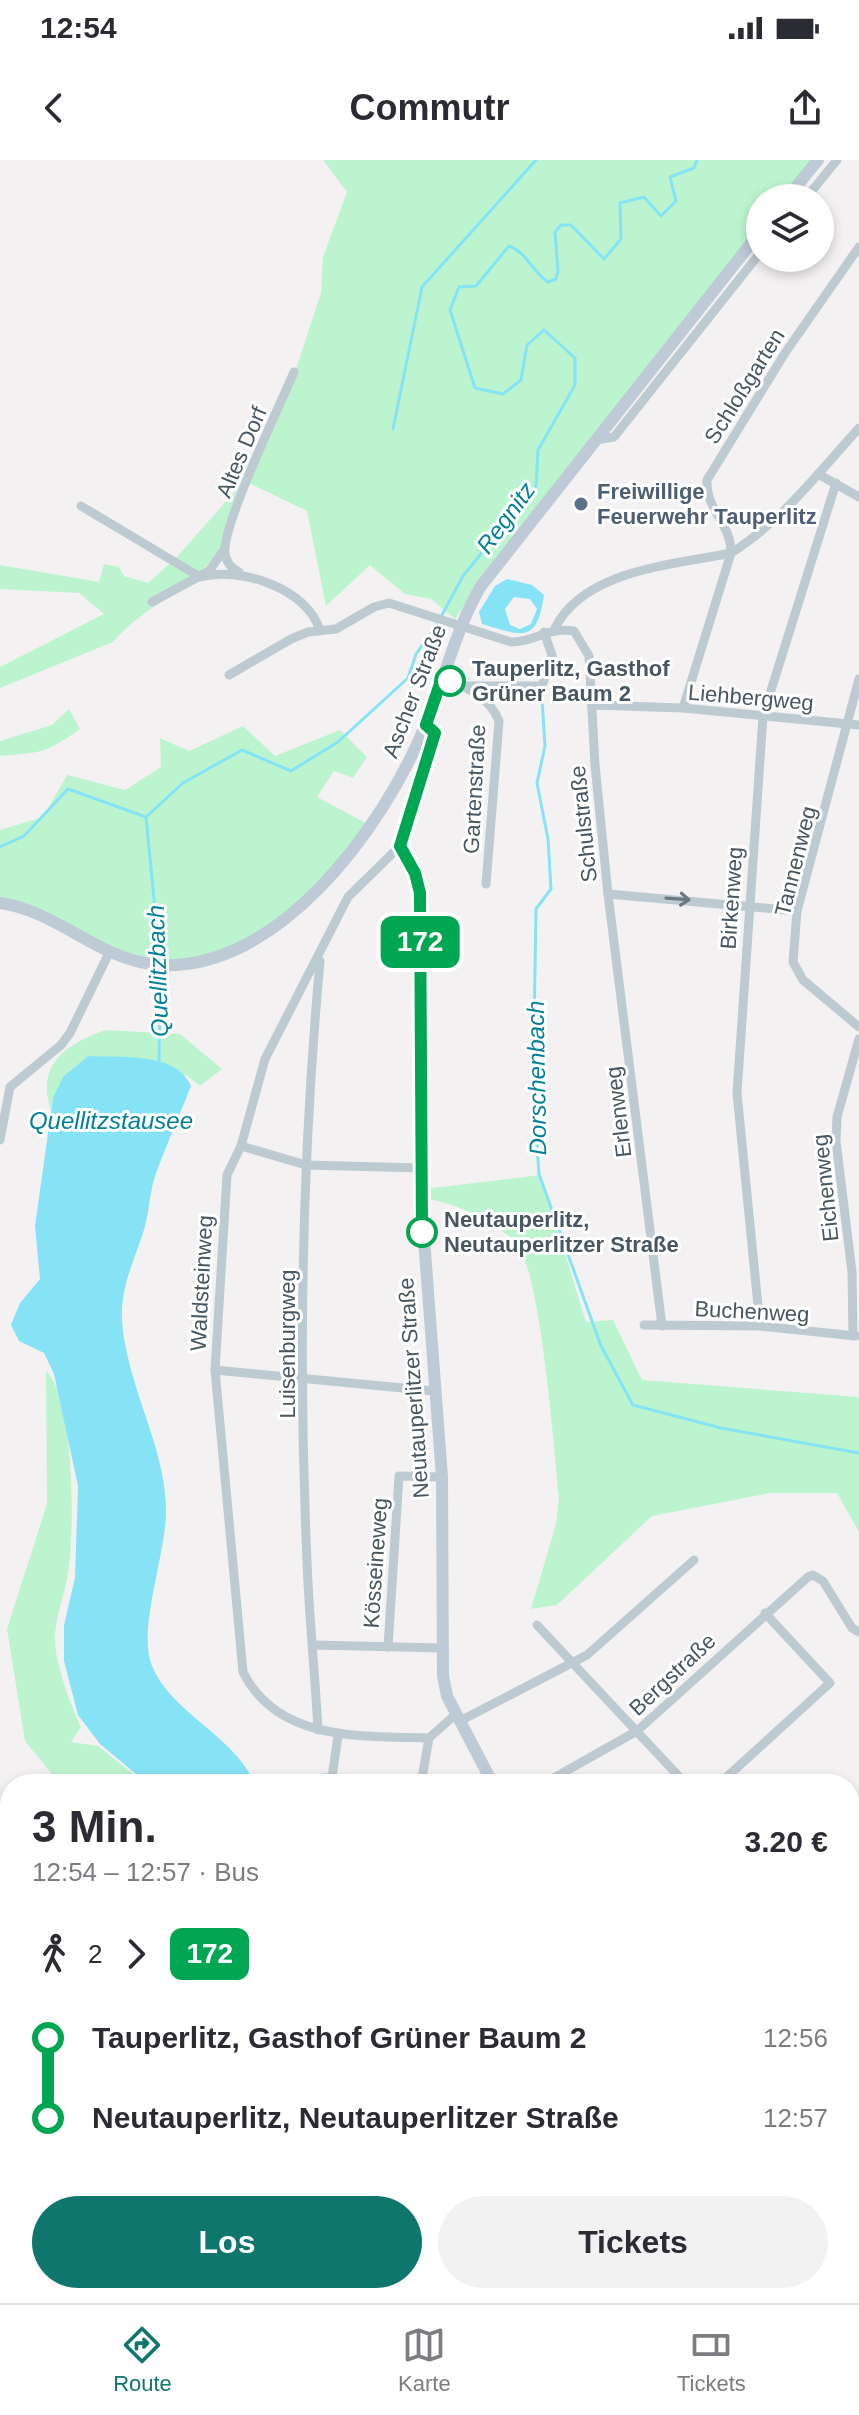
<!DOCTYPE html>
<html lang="de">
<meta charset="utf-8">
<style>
:root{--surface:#fff;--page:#f2f2f3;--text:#2b2b33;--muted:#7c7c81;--line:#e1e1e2;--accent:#0f766e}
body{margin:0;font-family:Arial,sans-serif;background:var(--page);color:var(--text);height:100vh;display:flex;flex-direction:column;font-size:30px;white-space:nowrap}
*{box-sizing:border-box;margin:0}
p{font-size:26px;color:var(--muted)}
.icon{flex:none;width:44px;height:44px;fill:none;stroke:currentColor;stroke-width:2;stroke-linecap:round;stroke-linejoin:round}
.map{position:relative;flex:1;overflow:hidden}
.drawer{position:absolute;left:0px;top:1614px;width:860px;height:530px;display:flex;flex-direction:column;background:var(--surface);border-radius:32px 32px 0 0;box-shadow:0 4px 12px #0003}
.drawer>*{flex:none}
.badge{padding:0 16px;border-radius:12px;font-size:28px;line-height:52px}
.tools{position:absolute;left:746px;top:24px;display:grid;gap:16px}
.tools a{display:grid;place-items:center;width:88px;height:88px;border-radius:50%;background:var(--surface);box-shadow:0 4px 12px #0003;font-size:40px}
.map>.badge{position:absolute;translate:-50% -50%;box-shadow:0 0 0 4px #fff}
.legs{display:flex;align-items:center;gap:12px;height:88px;padding:0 32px;font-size:26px}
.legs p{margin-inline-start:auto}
.overview{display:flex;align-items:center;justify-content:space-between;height:136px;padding:0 32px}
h1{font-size:44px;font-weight:700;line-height:60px}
.primary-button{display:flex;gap:16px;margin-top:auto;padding:16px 32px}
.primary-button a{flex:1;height:92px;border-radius:48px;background:var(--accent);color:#fff;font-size:32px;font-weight:700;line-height:92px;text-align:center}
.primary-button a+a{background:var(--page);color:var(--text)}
ul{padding:0 32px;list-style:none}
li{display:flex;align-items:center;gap:28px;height:80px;font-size:30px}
li i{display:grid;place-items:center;width:12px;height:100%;margin:0 10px;background:currentColor}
li i::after{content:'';width:20px;height:20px;margin:-10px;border:6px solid;border-radius:50%;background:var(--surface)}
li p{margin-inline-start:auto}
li:first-child i{background:linear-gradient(#0000 50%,currentColor 0)}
li:last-child i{background:linear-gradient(currentColor 50%,#0000 0)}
.status{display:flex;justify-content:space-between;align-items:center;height:56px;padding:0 40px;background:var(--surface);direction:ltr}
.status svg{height:22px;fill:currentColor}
header{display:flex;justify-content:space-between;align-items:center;height:104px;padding:0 32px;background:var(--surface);font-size:36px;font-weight:700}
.dock{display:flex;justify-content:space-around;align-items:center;height:112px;border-top:2px solid var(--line);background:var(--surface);font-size:22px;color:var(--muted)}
.dock a{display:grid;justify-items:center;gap:4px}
.dock .selected{color:var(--accent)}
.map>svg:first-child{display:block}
.green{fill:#bdf4d0}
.water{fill:#86e3f5;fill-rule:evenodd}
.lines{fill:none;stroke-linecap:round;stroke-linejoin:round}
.stream{stroke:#86e3f5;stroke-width:3}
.street{stroke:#becad2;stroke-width:9}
.secondary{stroke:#becbd7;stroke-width:12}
.oneway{stroke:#6b7983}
.line-1-casing{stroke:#fff;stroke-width:18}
.line-1{stroke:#00a651;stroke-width:12}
.service-dot{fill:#5c6f8a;stroke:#fff;stroke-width:3}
.stop-1-dot{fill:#fff;stroke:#00a651;stroke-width:4}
.labels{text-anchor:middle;stroke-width:6;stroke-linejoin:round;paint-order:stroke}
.street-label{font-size:22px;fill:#475661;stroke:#fff}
.service-label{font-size:22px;font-weight:bold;fill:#4e5e75;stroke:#fff;text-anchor:start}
.stop-label{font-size:22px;font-weight:bold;fill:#475661;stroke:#fff;text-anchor:start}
.water-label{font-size:24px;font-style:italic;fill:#038199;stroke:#fff}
</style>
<div class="status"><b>12:54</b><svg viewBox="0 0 49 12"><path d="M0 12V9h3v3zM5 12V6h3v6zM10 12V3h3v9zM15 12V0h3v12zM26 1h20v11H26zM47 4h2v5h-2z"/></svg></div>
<header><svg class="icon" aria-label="back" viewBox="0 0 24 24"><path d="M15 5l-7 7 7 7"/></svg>Commutr<svg class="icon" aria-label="share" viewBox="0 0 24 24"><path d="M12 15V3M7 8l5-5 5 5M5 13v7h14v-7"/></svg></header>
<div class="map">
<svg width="859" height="2143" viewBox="0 0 859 2143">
<rect width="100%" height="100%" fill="#f4f1f2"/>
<!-- green -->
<g class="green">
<path d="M323,0H812L781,38H760V64L499,395L455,459L431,439L405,434L370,405L326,446L307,351L249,323C240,344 232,373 218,392C191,430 142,447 113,482L0,528V507L104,454L79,433L0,429V405L99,422L104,404L119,407L124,416L148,423L176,398L244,321L296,209L321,133L323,97L347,32Z"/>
<path d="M69,549L80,569C44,594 44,592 0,596V581L52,565Z"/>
<polygon points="243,566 275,596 340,570 367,597 353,618 334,611 317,637 368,664 310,739 247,788 147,806 67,769 0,745 0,670 43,657 67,615 125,630 161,607 160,578 189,591"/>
<path d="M105,870L180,874L222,909L200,926L186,915L53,938L51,950C36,905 65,885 105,870Z"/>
<path d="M541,1015L586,1162L613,1160L642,1220L859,1237V1372L837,1333H770L652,1356L557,1445L531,1449L556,1364L559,1337C554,1292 541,1110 516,1083C498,1063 451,1040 424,1039V1029Z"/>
<path d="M46,1211C75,1237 75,1374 68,1413C65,1434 55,1458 55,1479C55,1504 71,1545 81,1567L71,1582L98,1586L146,1624H60L25,1581L7,1469L47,1344Z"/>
<polygon points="0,1951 10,1955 10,2134 43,2134 39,2143 0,2143"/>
</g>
<!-- water -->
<g class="water">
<path d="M507,419L532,425L544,435C537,484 523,476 482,464L479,452L495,426ZM514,437L530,439L537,449L531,464L520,469L510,465L505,449Z"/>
<path d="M88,896C120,898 176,891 191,926C179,956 166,986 155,1016C149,1035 149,1057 142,1076C126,1122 115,1142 127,1193C138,1246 166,1296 166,1351C166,1395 137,1469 152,1506C173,1555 234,1575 255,1624H148L100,1584L78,1555L64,1501V1465L75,1418L78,1326L54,1214L44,1193L19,1181L11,1165L20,1143L40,1119L35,1066L53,938L63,917Z"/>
</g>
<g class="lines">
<!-- stream -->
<g class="stream">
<polyline points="393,269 422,127 536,0"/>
<polyline points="542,539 545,586 537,623 548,679 551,729 536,749 533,932 539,1014 601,1186 633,1245 721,1268 859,1293"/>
<polyline points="146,657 160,800"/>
<path d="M0,687L24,676L68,629L146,657L183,623L242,590L291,611L338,582L408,518L416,494L436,466L463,416L536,326L538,290L575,225V198L544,170L527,185L521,220L503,234L475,228L450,150L459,127L476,126L509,86C527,92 532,112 548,122L556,119L558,111L555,72L561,65H571L604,99L621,79L620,43L644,37L661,56L676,41L670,17L694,8L697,0"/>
<polyline points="159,904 160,808"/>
<polyline points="136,2143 139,2134"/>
</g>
<!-- street -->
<g class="street">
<polyline points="806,38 837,0"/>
<polyline points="595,280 614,277 760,93"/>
<polyline points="818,314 859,337"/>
<path d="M81,346L200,417C239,406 308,428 320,471"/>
<path d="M239,412C231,408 226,402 225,393C222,365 280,245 294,212"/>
<polyline points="152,442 209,411 224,390"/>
<path d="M555,468C585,409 674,405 731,393C781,362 819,312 859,268"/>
<path d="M229,515L291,479L308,472L336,469L374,447L389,443L511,482C537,482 544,467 574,471L589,496L595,605L608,734L662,1166"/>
<path d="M442,518C465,526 490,537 499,561L486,724"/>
<polyline points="859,519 797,751 793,802 803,820 859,867"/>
<polyline points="466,526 542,526 552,495 544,472"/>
<polyline points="592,545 683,548 859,565"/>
<path d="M683,548L731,393C732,365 705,349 707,320L785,193L859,87"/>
<path d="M400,686L348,737L265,899L241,986L227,1015L215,1210L243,1512C278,1582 363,1576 429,1578L456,1554"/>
<polyline points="608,734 797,751"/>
<polyline points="0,980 10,927 61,885 70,873 109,793"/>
<polyline points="241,986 306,1005 421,1008"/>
<polyline points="644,1165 760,1166 856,1176"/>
<polyline points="760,1166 737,933 763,556 836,323"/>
<polyline points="853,1176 852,1112 836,981 837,957 859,879"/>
<polyline points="215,1210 434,1231"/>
<polyline points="537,1465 686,1624"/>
<polyline points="313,1485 443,1488"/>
<polyline points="388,1487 399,1316 442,1317"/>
<polyline points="460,1561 587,1495 694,1400"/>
<path d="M318,1570C315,1513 309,1457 307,1401C298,1201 302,999 320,801"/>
<polyline points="318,1619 332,1617 338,1576"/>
<polyline points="421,1624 429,1578"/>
<polyline points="543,1624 637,1571 808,1417 813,1415 823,1421 852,1468 859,1472"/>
<polyline points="719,1624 830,1523 765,1453"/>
<polyline points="850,1687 859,1682"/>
<polyline points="850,1845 853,1851 850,1852"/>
<polyline points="327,2134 328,2143"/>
<polyline points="43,2143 47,2134"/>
<polyline points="214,2143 217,2134"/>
<polyline points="257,2143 258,2134"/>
</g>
<!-- secondary -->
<g class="secondary">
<polyline points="787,38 818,0"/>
<polyline points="426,565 435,573 400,686 415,713 420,733 422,1052 442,1317 443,1516 447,1536 493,1624"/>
<path d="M0,743C56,751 95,796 150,804C274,820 384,667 425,566C445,519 455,470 481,426L760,72"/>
<polyline points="0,1947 10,1951"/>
</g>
</g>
<!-- one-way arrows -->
<defs><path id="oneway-shaft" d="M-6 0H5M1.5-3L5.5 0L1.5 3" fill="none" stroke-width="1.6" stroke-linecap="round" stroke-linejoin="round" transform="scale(2)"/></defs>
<use class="oneway" href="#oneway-shaft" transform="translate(678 739) rotate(4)"/>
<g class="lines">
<defs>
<polyline id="line-1" points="422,1072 420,733 415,713 400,686 435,573 426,565 442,518 450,521"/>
</defs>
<!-- line-1 casing -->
<use href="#line-1" class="line-1-casing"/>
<!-- line-1 -->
<use href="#line-1" class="line-1"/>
</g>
<!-- markers -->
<circle class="service-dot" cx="581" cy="344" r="8"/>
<g class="stop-1-dot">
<circle cx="450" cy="521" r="14"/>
<circle cx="422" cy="1072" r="14"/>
</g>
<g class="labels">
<!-- street labels -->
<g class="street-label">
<text transform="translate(744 226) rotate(-58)" y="8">Schloßgarten</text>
<text transform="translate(241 292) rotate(-67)" y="8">Altes Dorf</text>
<text transform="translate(414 531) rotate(-69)" y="8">Ascher Straße</text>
<text transform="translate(751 537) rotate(5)" y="8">Liehbergweg</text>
<text transform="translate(474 629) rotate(-87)" y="8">Gartenstraße</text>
<text transform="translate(583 664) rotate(-96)" y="8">Schulstraße</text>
<text transform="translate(795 701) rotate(-76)" y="8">Tannenweg</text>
<text transform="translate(731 738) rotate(-86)" y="8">Birkenweg</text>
<text transform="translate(618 952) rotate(-97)" y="8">Erlenweg</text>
<text transform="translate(825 1028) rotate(-96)" y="8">Eichenweg</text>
<text transform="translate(201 1123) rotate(-87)" y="8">Waldsteinweg</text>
<text transform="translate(752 1151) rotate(3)" y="8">Buchenweg</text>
<text transform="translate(287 1184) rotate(-90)" y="8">Luisenburgweg</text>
<text transform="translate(413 1228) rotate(-94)" y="8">Neutauperlitzer Straße</text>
<text transform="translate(375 1403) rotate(-86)" y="8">Kösseineweg</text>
<text transform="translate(672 1514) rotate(-43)" y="8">Bergstraße</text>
</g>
<!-- service labels -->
<g class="service-label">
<text x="597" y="339">Freiwillige<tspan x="597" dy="25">Feuerwehr Tauperlitz</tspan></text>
</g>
<!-- stop labels -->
<g class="stop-label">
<text x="472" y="516">Tauperlitz, Gasthof<tspan x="472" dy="25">Grüner Baum 2</tspan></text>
<text x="444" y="1067">Neutauperlitz,<tspan x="444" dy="25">Neutauperlitzer Straße</tspan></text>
</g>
<!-- water labels -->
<g class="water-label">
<text transform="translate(506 358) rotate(-54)" y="8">Regnitz</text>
<text transform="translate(158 811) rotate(-92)" y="8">Quellitzbach</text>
<text transform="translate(537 918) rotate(-91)" y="8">Dorschenbach</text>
<text x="111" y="969">Quellitzstausee</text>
</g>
</g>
</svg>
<div class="tools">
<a><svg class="icon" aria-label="layers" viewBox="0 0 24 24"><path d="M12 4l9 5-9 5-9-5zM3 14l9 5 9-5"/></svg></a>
</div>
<b class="badge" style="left:420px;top:782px;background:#00a651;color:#fff">172</b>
<section class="drawer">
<div class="overview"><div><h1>3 Min.</h1><p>12:54 – 12:57 · Bus</p></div><b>3.20 €</b></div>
<div class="legs"><svg class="icon" aria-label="walk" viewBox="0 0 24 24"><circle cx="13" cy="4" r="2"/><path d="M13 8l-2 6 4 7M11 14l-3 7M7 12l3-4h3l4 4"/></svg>2<svg class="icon" aria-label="forward" viewBox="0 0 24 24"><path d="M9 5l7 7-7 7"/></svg><b class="badge" style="background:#00a651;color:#fff">172</b></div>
<ul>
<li><i style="color:#00a651"></i><b>Tauperlitz, Gasthof Grüner Baum 2</b><p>12:56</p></li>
<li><i style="color:#00a651"></i><b>Neutauperlitz, Neutauperlitzer Straße</b><p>12:57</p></li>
</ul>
<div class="primary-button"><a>Los</a><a>Tickets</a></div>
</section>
</div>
<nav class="dock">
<a class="selected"><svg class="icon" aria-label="directions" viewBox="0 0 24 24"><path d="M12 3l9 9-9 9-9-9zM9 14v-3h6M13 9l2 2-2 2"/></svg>Route</a>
<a><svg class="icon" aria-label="map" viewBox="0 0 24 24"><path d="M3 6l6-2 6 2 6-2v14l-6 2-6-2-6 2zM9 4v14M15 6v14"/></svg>Karte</a>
<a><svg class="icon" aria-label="tickets" viewBox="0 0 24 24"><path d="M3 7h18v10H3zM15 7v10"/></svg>Tickets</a>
</nav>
